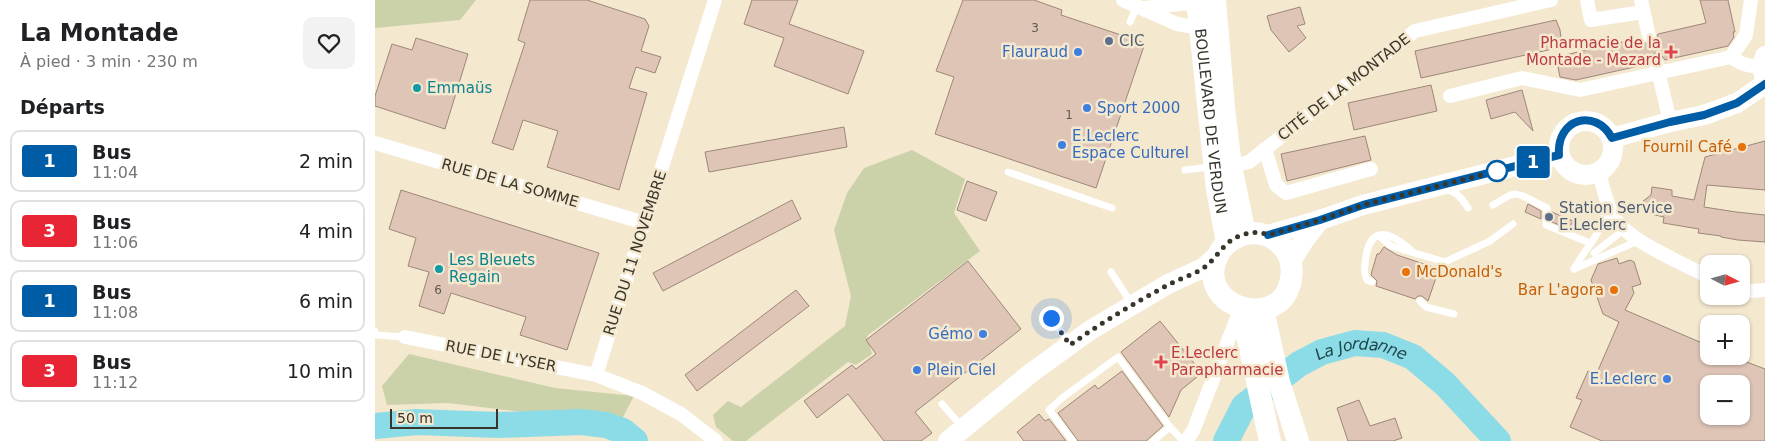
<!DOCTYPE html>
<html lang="fr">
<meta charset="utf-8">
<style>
:root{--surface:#fff;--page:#f2f2f2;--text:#202124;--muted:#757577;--line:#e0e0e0}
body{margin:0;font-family:"DejaVu Sans",sans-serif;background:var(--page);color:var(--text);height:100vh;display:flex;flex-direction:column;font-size:19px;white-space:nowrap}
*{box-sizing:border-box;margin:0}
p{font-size:16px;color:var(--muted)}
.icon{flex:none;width:28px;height:28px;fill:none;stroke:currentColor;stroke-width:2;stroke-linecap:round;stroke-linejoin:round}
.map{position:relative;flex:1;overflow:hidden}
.details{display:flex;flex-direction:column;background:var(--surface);width:375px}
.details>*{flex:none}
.badge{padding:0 10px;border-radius:4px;font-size:18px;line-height:32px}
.needle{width:32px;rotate:96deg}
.tools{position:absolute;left:1325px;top:255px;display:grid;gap:10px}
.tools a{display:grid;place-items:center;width:50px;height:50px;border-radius:10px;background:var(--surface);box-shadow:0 1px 4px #0004;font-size:25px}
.scale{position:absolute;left:15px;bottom:12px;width:108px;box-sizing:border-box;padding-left:5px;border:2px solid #39352b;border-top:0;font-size:14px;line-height:18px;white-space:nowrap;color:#39352b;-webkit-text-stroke:4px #f4e8cf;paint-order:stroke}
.you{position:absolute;width:25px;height:25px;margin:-12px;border:4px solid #fff;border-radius:50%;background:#1a73e8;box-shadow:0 0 0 8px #1a73e833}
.map>.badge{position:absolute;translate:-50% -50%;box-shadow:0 0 0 2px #fff}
h2{padding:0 20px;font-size:19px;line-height:45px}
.round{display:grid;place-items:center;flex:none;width:52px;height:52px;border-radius:10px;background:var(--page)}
.head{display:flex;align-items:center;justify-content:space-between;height:85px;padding:0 20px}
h1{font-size:24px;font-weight:700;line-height:38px}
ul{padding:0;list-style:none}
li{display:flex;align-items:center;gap:15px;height:62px;margin:0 10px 8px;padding:0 10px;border:2px solid var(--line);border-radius:10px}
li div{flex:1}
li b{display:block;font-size:19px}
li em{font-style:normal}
li .badge{min-width:55px;font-weight:700;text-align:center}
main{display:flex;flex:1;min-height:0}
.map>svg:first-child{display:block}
.green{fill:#cbd2a9}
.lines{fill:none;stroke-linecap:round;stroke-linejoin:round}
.river{stroke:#8cdce7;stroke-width:26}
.building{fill:#dec5b6;stroke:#9e8779;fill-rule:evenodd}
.street-tunnel{stroke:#cfc4ae;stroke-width:14;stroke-dasharray:14 7;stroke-linecap:butt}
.lane{stroke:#fff;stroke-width:7}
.street{stroke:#fff;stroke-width:14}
.secondary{stroke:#fff;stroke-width:20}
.primary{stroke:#fff;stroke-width:22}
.line-casing{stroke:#fff;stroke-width:11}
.line{stroke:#005da5;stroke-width:8}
.walk{stroke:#39352b;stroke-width:5;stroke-dasharray:0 9}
.service-dot{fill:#5c6f8a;stroke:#f4e8cf;stroke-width:2}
.shop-dot{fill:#3f7fe0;stroke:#f4e8cf;stroke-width:2}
.health-dot{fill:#e0444e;stroke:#f4e8cf;stroke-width:2}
.culture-dot{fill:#0f9aa8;stroke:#f4e8cf;stroke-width:2}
.food-dot{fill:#e8710a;stroke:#f4e8cf;stroke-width:2}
.stop-dot{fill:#fff;stroke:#005da5;stroke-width:2.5}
.labels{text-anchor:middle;stroke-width:5;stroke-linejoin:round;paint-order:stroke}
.number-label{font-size:12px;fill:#62594e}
.service-label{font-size:15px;fill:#4e5e75;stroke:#f4e8cf;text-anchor:start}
.health-label{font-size:15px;fill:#be3a42;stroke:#f4e8cf;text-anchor:end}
.shop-label{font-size:15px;fill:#366cbe;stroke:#f4e8cf;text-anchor:end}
.street-label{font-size:15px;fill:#39352b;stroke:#f4e8cf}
.culture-label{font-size:15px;fill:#0d838f;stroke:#f4e8cf;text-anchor:start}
.food-label{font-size:15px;fill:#c56008;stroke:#f4e8cf;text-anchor:end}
.water-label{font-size:16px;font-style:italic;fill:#20464b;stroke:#f4e8cf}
</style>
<main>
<section class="details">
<div class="head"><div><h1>La Montade</h1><p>À pied · 3 min · 230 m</p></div><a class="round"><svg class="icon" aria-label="heart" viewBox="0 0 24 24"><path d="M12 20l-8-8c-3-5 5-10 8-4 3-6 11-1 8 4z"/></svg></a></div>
<h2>Départs</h2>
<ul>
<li><span class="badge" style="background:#005da5;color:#fff">1</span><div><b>Bus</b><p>11:04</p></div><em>2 min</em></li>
<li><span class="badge" style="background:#e82534;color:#fff">3</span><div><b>Bus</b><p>11:06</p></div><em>4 min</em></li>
<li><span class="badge" style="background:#005da5;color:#fff">1</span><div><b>Bus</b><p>11:08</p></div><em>6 min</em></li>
<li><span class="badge" style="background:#e82534;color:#fff">3</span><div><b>Bus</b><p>11:12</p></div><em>10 min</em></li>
</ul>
</section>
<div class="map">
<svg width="1390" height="441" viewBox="0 0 1390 441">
<rect width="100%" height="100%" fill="#f4e8cf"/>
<!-- green -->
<g class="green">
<polygon points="0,0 101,0 85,20 0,28"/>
<polygon points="537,150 590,179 579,213 605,251 492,336 497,354 481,365 473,362 371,441 358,441 341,427 338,415 353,401 366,407 470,326 476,296 459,230 472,193 489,168"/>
<polygon points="34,354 180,388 259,396 247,419 140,411 73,403 12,405 7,386"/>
</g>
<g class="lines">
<!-- river -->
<g class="river">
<polyline points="0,426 41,422 123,425 206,422 231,425 248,431 260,441"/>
<path id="s1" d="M851,441L869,406L924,364L947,352L980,343L1008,345L1038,357L1070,384L1123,441"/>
</g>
</g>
<!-- building -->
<g class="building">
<polygon points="155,0 212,0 270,19 274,26 266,51 286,57 280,73 261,67 254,88 272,93 244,190 172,167 183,131 148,120 138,150 117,143 150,43 143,40"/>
<polygon points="377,0 423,0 414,24 489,51 473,94 399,66 409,38 369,24"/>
<polygon points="588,0 659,0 687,10 686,15 770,43 721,188 560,134 579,77 561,71"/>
<polygon points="1325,0 1353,0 1360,32 1358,32 1359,37 1353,46 1290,60 1287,56 1280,53 1275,56 1273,64 1201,80 1185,77 1181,57 1265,38 1268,42 1275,45 1280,42 1283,34 1331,23"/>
<polygon points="925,7 930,24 922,26 931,38 914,52 896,30 892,16"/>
<polygon points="1181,20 1185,30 1187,47 1046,78 1040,51"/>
<polygon points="41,38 93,54 70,129 0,106 0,96 17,44 37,50"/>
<polygon points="1056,85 1062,111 979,130 973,103"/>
<polygon points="1147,90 1158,131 1140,112 1116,119 1111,100"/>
<polygon points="469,127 472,147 334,172 330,152"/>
<polygon points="990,136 996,160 912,181 906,154"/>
<polygon points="1390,141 1390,190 1332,185 1329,207 1361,212 1390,215 1390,242 1363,240 1346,237 1346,236 1323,233 1324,229 1288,223 1289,217 1276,214 1277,207 1267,202 1276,195 1277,187 1297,190 1297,196 1319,200 1330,157"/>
<polygon points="592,181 622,192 611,221 582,210"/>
<polygon points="26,190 224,253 192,350 145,335 151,317 76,293 69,314 44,306 54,272 33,266 41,238 14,229"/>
<polygon points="417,200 426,219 288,291 278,273"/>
<polygon points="1153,204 1166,211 1166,219 1150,212"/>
<polygon points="1177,212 1198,221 1194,229 1177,222"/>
<polygon points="1009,247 1022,255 1064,269 1053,301 1047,296 1043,296 1040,299 1001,286 1002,281 996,275 997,271 1002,254 1004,254"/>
<path d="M1242,258L1244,264L1255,260L1259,262L1266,284L1257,287L1259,293L1250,310L1334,346V356H1356L1390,369V441H1227L1195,427L1207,400L1201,398L1213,371L1221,375L1244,322L1228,314L1216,280L1223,264ZM1334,384H1366V416H1334Z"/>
<polygon points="593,261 646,329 540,412 557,433 546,441 509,441 473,394 442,418 429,401 477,365 481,369 501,354 491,340"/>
<polygon points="421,290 434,306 322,391 310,375"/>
<polygon points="785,321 827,373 806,390 794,417 746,352"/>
<polygon points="747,371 788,426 771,441 703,441 683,413 720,385 723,389"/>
<polygon points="984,400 995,426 1020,418 1027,438 1018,441 973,441 962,408"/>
<polygon points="664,414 670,421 674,419 691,441 649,441 642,432"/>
</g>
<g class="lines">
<!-- street-tunnel -->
<polyline class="street-tunnel" points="1274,36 1281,62"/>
<!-- lane -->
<g class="lane">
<polyline points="755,22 762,6"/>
<polyline points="810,170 836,167"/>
<polyline points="633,172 737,208"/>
<path d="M1071,190C1082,191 1088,200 1093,208"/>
<polyline points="1118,205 1135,195 1141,194 1148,196 1172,208 1171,225 1215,243"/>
<polyline points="1004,236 1016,246 1070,262 1115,241 1138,224"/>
<polyline points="1219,253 1250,229"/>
<path d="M1199,269C1212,245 1228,234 1231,206"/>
<polyline points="1199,269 1265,240"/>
<polyline points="736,272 756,303"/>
<path d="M997,282L992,280C988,272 990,265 991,256C997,222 1019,235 1037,251"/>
<polyline points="1045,301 1051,307 1079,314"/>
<polyline points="676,318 694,343"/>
<polyline points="0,331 1,335 30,337"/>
<polyline points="567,404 588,428"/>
<polyline points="698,441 674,410 687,398 743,357 795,427 808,441"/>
<polyline points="778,441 795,427"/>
</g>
<!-- street -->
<g class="street">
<polyline points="340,0 221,375 267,393 306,414 341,441"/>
<polyline points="748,0 802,24 825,28"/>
<polyline points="1212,0 1216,20 1268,12"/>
<polyline points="1266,0 1274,36"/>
<polyline points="769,8 823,2"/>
<path d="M1356,57C1366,64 1374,67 1387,66"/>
<polyline points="1281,62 1295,122"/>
<polyline points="1075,96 1147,78 1205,90 1356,57 1371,35 1376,0"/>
<polyline points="0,143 270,223"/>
<polyline points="890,149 901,185 911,193 996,169"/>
<polyline points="856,166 874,162 1040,31 1176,0"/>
<path d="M1224,172C1228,188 1232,206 1241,220C1256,242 1309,264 1334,277"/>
<polyline points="1366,290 1376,291 1390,290"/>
<polyline points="30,337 221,375"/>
<polyline points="811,441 818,431 865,310"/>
</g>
<!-- secondary -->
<g class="secondary">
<polyline points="1390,56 1387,66 1390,80"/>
<circle cx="1211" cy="148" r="27"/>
<polyline points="1237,138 1295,122 1329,115 1362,103 1390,84"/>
<polyline points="893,235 945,220 988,205 1184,155"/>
<polyline points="916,261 930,239 945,220"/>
<polyline points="573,441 656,373 714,331 793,284 828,268 842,256"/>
</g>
<!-- primary -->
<g class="primary">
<path id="s2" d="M822,0L842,189L852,243"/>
<polyline points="840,0 849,108 856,166 870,234"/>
<path d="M876,233C891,233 902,238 911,251C918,260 918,276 914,287C899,331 818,305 843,255C849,242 863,235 876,233Z"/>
<polyline points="866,308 895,441"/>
<polyline points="888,309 904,382 923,441"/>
</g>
</g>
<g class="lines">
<defs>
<path id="line" d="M893,235L945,220L988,205L1184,155C1181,119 1220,107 1237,138L1295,122L1329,115L1362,103L1390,84"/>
</defs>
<!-- line casing -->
<use href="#line" class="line-casing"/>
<!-- line -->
<use href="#line" class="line"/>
<!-- walk -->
<path class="walk" d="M676,318L695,345C726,323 759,303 793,285C804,279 817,275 827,269C842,259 847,243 864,236C874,232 883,231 893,235L945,220L988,205L1122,171"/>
</g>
<!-- markers -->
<g class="service-dot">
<circle cx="734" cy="41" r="5"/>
<circle cx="1174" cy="217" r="5"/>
</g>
<g class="shop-dot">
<circle cx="703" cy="52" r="5"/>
<circle cx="712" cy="108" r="5"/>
<circle cx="687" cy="145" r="5"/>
<circle cx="608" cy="334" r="5"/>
<circle cx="542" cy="370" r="5"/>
<circle cx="1292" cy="379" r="5"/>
</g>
<g class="health-dot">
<path d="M1293.5 44.5h5v5h5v5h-5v5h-5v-5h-5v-5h5z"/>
<path d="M783.5 354.5h5v5h5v5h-5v5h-5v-5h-5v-5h5z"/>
</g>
<g class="culture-dot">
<circle cx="42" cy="88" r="5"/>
<circle cx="64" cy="269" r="5"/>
</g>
<g class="food-dot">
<circle cx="1367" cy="147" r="5"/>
<circle cx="1031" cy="272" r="5"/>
<circle cx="1239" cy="290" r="5"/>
</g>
<circle class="stop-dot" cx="1122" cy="171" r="10"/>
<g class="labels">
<!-- number labels -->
<g class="number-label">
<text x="660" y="32">3</text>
<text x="694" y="119">1</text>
<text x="63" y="294">6</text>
</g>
<!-- service labels -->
<g class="service-label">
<text x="744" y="46">CIC</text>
<text x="1184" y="213">Station Service<tspan x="1184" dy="17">E.Leclerc</tspan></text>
</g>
<!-- health labels -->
<g class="health-label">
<text x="1286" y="48">Pharmacie de la<tspan x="1286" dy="17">Montade - Mezard</tspan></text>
<text x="796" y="358" text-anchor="start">E.Leclerc<tspan x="796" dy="17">Parapharmacie</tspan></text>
</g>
<!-- shop labels -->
<g class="shop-label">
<text x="693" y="57">Flauraud</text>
<text x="722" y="113" text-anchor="start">Sport 2000</text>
<text x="697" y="141" text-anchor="start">E.Leclerc<tspan x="697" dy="17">Espace Culturel</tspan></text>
<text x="598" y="339">Gémo</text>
<text x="552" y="375" text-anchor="start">Plein Ciel</text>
<text x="1282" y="384">E.Leclerc</text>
</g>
<!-- street labels -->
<g class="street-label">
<text transform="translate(969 87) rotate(-38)" y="5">CITÉ DE LA MONTADE</text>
<text dy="5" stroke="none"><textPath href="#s2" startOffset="122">BOULEVARD DE VERDUN</textPath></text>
<text transform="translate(135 183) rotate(16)" y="5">RUE DE LA SOMME</text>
<text transform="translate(260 253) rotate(-72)" y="5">RUE DU 11 NOVEMBRE</text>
<text transform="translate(126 356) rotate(11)" y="5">RUE DE L'YSER</text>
</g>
<!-- culture labels -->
<g class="culture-label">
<text x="52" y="93">Emmaüs</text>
<text x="74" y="265">Les Bleuets<tspan x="74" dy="17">Regain</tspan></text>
</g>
<!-- food labels -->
<g class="food-label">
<text x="1357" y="152">Fournil Café</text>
<text x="1041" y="277" text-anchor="start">McDonald's</text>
<text x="1229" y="295">Bar L'agora</text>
</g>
<!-- water labels -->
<g class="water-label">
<text dy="6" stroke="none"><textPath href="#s1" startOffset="175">La Jordanne</textPath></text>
</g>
</g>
</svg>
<div class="tools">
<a><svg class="needle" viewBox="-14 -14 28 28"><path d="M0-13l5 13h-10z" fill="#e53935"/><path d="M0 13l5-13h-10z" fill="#757577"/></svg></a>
<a>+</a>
<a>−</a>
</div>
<div class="scale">50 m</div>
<div class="you" style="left:676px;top:318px"></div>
<b class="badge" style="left:1158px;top:162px;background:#005da5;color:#fff">1</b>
</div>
</main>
